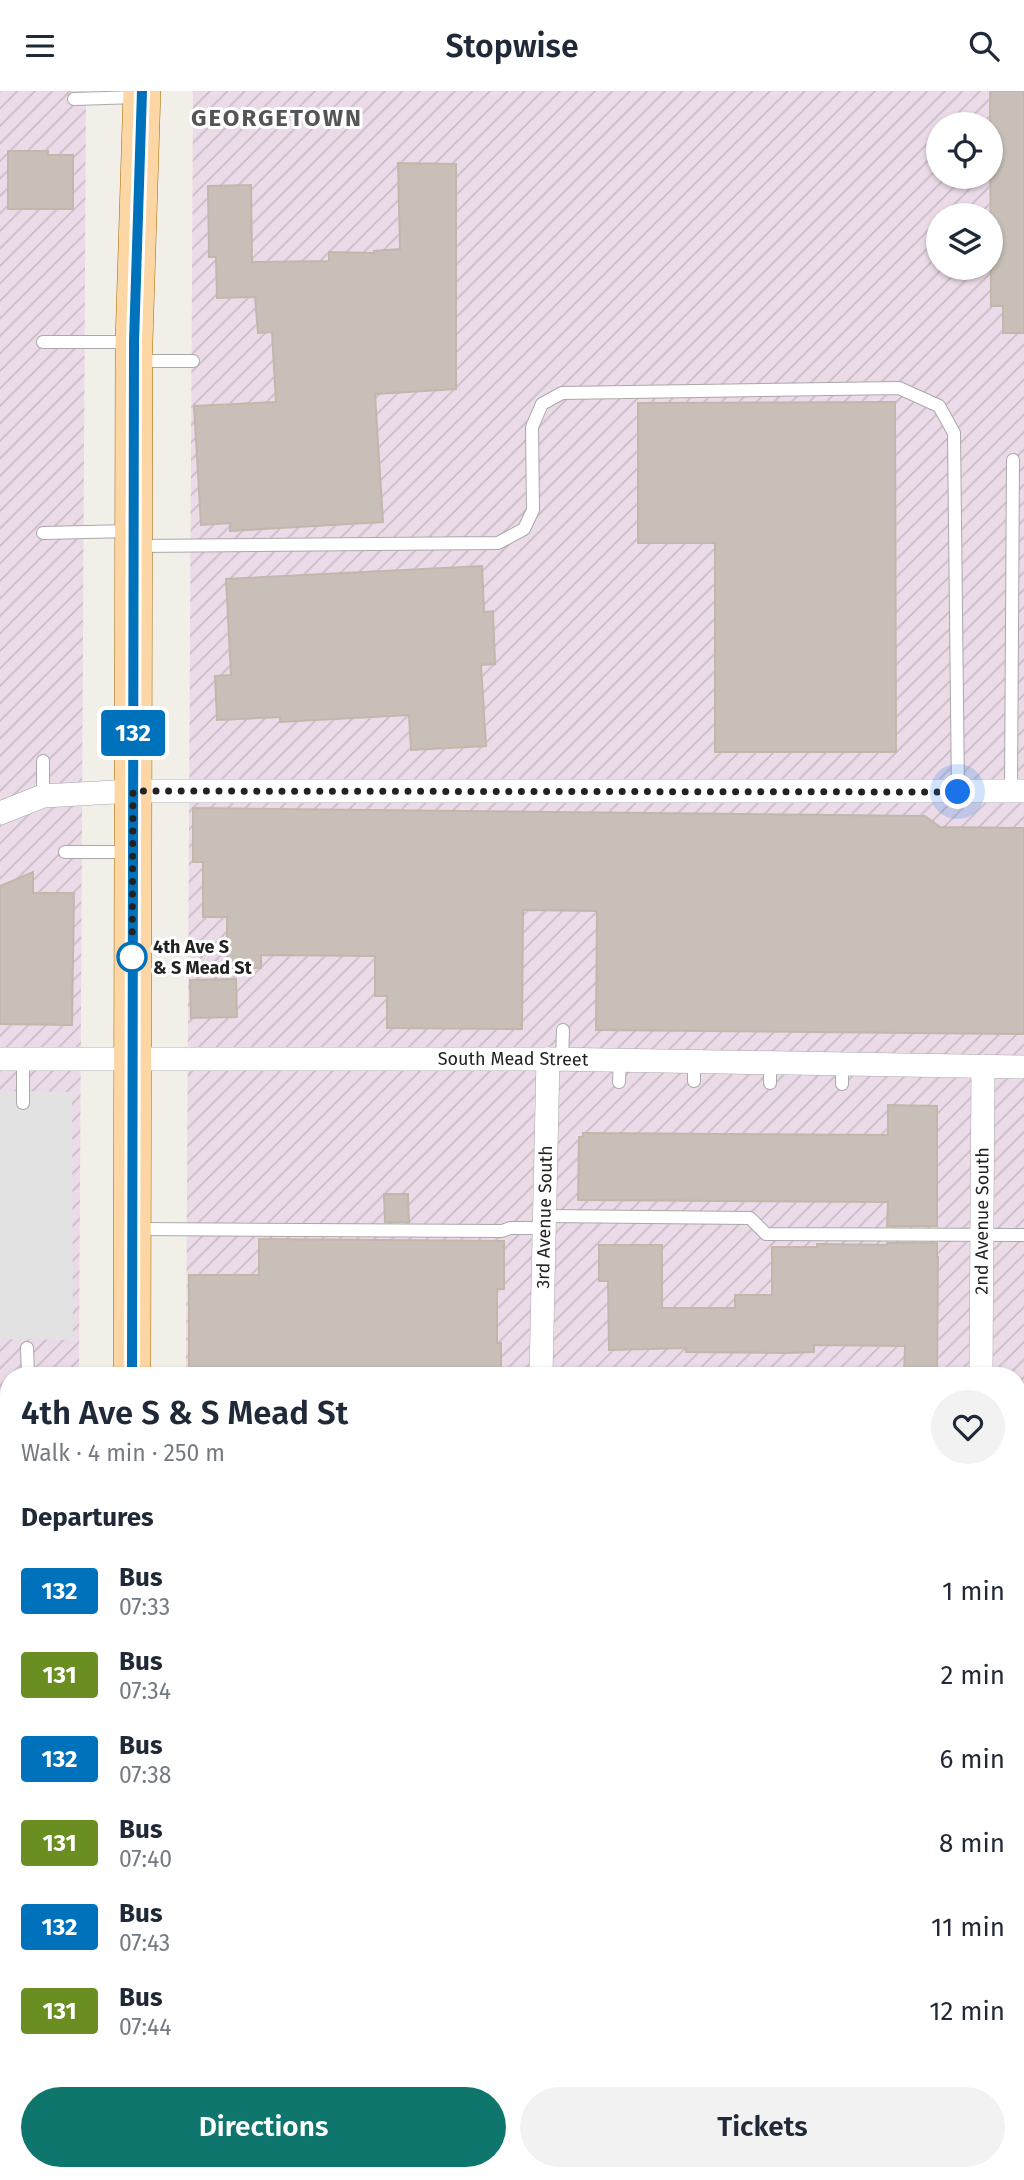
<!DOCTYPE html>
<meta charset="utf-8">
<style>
:root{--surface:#fff;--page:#f2f2f3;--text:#1f2937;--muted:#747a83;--accent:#0f766e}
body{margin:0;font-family:"Fira Sans",sans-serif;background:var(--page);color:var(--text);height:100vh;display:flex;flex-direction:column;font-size:26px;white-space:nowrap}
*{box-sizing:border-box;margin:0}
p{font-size:23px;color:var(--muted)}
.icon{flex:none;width:38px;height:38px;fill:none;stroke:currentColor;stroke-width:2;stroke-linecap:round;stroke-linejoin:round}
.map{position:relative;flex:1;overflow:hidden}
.drawer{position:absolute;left:0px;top:1276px;width:1026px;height:814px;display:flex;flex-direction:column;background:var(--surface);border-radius:28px 28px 0 0;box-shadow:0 2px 5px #0004}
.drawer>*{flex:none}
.badge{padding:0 14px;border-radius:5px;font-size:24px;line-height:46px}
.fabs{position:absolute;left:926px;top:21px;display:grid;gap:14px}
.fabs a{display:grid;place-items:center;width:77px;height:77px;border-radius:50%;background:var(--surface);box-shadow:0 2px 5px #0004;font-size:35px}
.you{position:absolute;width:35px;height:35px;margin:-18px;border:5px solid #fff;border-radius:50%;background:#1a73e8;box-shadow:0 0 0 10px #1a73e833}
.map>.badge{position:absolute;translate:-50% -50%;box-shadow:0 0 0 4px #fff}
h2{padding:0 21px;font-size:26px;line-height:63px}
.round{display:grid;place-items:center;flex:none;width:74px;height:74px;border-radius:37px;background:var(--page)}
.summary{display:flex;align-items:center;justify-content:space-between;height:119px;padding:0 21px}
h1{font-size:33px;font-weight:600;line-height:52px}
.button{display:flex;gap:14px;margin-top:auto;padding:14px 21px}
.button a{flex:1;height:80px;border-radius:42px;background:var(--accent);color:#fff;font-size:28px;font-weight:600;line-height:80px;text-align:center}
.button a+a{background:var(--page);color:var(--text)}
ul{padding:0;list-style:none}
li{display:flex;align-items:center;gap:21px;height:84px;padding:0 21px}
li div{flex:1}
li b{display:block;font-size:26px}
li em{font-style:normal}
li .badge{min-width:77px;font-weight:700;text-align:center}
header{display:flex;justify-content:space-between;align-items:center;height:91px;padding:0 21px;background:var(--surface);font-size:32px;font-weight:600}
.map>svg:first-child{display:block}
.residential{fill:#e0dfdf}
.industrial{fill:url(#industrial-furrows);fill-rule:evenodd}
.parking{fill:#e2e2e2}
.building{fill:#c7bfb8;stroke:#c4b6ab;stroke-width:2}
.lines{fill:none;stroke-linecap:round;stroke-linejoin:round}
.service-casing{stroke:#a9a9a9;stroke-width:14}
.minor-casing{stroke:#a9a9a9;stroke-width:24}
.tertiary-casing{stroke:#a9a9a9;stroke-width:32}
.primary-casing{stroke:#a06b00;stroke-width:38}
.service{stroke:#fff;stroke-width:12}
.minor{stroke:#fff;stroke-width:23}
.tertiary{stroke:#fff;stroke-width:30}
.primary{stroke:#fcd6a4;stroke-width:37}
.line-casing{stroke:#fff;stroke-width:16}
.line{stroke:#0072bc;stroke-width:10}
.walk{stroke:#222;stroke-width:7;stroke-dasharray:0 12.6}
.stop-dot{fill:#fff;stroke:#0072bc;stroke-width:3.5}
.labels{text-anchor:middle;stroke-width:6;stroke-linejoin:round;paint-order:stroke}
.stop-label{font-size:18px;font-weight:bold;fill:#222;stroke:#fff;text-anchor:start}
.street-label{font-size:18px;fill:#222;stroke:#fff}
.district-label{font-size:24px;font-weight:bold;letter-spacing:2px;fill:#555;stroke:#fff}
</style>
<header><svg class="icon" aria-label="menu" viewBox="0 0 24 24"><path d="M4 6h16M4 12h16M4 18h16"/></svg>Stopwise<svg class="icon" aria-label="search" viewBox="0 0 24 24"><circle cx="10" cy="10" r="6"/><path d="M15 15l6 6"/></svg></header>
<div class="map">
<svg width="1024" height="2089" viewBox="0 0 1024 2089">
<defs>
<pattern id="industrial-furrows" width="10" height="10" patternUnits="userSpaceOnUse" patternTransform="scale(1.75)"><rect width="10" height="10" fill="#ebdbe8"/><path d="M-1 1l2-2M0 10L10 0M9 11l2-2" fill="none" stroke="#c9bcc7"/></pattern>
</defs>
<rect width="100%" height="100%" fill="#f2efe9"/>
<!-- residential -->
<polygon class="residential" points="0,2030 9,2030 9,2081 70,2081 70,2089 0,2089"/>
<!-- industrial -->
<g class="industrial">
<polygon points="0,0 86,0 79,1284 9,1284 9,1957 0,1957"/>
<path d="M193,0H1024V1965L1017,1964V1284H186ZM938,33H990V86H938ZM938,124H990V177H938Z"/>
<polygon points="1017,2030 1024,2030 1024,2089 173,2089 173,2081 1017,2081"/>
</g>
<!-- parking -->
<polygon class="parking" points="0,1000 72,1001 73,1249 0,1248"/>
<!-- building -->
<g class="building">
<polygon points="990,0 1024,0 1024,242 1003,242 1003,215 991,215"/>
<polygon points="8,60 48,60 48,64 73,64 73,118 8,118"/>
<polygon points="398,72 456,73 456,298 375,303 383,431 230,440 230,432 201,434 194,315 276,311 272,241 258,242 255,206 217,207 216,166 209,166 208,95 251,94 252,171 329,170 329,161 374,162 374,160 400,158"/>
<polygon points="895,311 896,661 715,661 715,452 638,452 638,312"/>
<polygon points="482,475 484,521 493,520 495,573 481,574 486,655 411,659 409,624 280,631 280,626 217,629 215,585 231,584 226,488"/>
<polygon points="193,717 925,725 940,736 1024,737 1024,943 596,939 597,820 523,819 522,938 387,937 387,905 375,905 375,865 261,864 261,877 227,877 227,826 203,826 203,771 193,771"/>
<polygon points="33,781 33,802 74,802 72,934 0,933 0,795"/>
<polygon points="236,888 237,926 191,927 190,889"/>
<polygon points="888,1014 937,1015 937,1135 887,1135 888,1111 578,1109 579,1046 583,1046 583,1042 888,1044"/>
<polygon points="384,1103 408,1103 409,1131 385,1131"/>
<polygon points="259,1148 504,1150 504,1198 497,1198 497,1252 501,1252 501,1279 189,1278 189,1184 259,1184"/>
<polygon points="887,1152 937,1152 937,1166 938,1166 937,1284 904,1284 905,1255 814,1254 814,1261 786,1262 686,1261 686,1257 609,1259 608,1190 599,1190 599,1154 662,1154 662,1217 735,1217 735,1204 772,1204 772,1156 817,1156 817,1153 887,1154"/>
</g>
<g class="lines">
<defs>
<g id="service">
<polyline points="74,8 138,6"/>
<polyline points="43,251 130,251"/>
<polyline points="138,270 193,270"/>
<polyline points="43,442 130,440"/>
<polyline points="137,455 498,452 524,438 533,419 532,336 542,313 562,302 899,297 939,315 954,342 958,701"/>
<polyline points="43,670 43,705"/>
<polyline points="1011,700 1013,369"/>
<polyline points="65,761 129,761"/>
<polyline points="23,968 23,1012"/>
<polyline points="562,968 563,939"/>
<polyline points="694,970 694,990"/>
<polyline points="770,972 770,992"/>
<polyline points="842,973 842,993"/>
<polyline points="619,991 620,969"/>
<polyline points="546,1125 750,1127 766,1143 1024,1144"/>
<polyline points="137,1138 502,1140 510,1137 545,1137"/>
<polyline points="27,1257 28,1284"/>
<polyline points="0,1504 9,1504"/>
<polyline points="1017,1511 1024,1511"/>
<polyline points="0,1832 9,1832"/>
</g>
<g id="minor">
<polyline points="0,722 43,705 133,700 1024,700"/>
<path id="s1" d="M0,968H548L1024,976"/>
<path id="s2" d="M541,1284L548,968"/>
<path id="s3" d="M981,1284L983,975"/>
<polyline points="0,1322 9,1322"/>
<polyline points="1017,1328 1024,1329"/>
<polyline points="0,1681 9,1681"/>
<polyline points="1017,1685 1024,1685"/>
<polyline points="534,2089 534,2081"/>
<polyline points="978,2089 978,2081"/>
</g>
<g id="tertiary">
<polyline points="0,1992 9,1992"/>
<polyline points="1017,2002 1024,2002"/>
</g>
<g id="primary">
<polyline points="132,1284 134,251 142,0"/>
<polyline points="128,2089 128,2081"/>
</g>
</defs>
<!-- service casing -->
<use href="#service" class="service-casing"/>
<!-- minor casing -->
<use href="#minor" class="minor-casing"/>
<!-- tertiary casing -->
<use href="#tertiary" class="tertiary-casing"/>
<!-- primary casing -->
<use href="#primary" class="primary-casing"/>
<!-- service -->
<use href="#service" class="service"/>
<!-- minor -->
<use href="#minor" class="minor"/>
<!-- tertiary -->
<use href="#tertiary" class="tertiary"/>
<!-- primary -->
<use href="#primary" class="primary"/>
</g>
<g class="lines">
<defs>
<polyline id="line" points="132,1284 134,251 142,0"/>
</defs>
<!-- line casing -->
<use href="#line" class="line-casing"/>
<!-- line -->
<use href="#line" class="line"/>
<!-- walk -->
<polyline class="walk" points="132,866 133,700 958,701"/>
</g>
<!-- markers -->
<circle class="stop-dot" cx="132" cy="866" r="14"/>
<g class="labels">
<!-- stop labels -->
<g class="stop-label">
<text x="153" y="862">4th Ave S<tspan x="153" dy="21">&amp; S Mead St</tspan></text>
</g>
<!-- street labels -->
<g class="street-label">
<text dy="6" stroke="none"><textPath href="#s1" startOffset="513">South Mead Street</textPath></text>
<text dy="6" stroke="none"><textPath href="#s2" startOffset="158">3rd Avenue South</textPath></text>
<text dy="6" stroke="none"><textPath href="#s3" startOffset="154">2nd Avenue South</textPath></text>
</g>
<!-- district labels -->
<g class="district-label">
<text x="277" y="35">GEORGETOWN</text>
</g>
</g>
</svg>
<div class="fabs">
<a><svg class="icon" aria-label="locate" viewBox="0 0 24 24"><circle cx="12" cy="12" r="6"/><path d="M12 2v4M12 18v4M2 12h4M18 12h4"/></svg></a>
<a><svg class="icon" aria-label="layers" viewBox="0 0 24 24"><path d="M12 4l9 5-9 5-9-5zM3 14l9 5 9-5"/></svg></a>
</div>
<div class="you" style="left:958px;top:701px"></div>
<b class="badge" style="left:133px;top:642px;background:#0072bc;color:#fff">132</b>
<section class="drawer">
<div class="summary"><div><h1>4th Ave S &amp; S Mead St</h1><p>Walk · 4 min · 250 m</p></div><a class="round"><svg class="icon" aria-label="heart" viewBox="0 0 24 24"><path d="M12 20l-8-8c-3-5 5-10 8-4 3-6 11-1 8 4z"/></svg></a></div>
<h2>Departures</h2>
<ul>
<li><span class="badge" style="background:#0072bc;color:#fff">132</span><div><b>Bus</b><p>07:33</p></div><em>1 min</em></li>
<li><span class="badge" style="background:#6b8e23;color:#fff">131</span><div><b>Bus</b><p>07:34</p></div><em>2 min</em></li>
<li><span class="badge" style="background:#0072bc;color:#fff">132</span><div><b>Bus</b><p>07:38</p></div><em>6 min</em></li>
<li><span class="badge" style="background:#6b8e23;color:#fff">131</span><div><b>Bus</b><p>07:40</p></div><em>8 min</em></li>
<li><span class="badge" style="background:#0072bc;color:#fff">132</span><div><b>Bus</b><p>07:43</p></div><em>11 min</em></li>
<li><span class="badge" style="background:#6b8e23;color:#fff">131</span><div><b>Bus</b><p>07:44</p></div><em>12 min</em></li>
</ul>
<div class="button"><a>Directions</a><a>Tickets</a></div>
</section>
</div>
